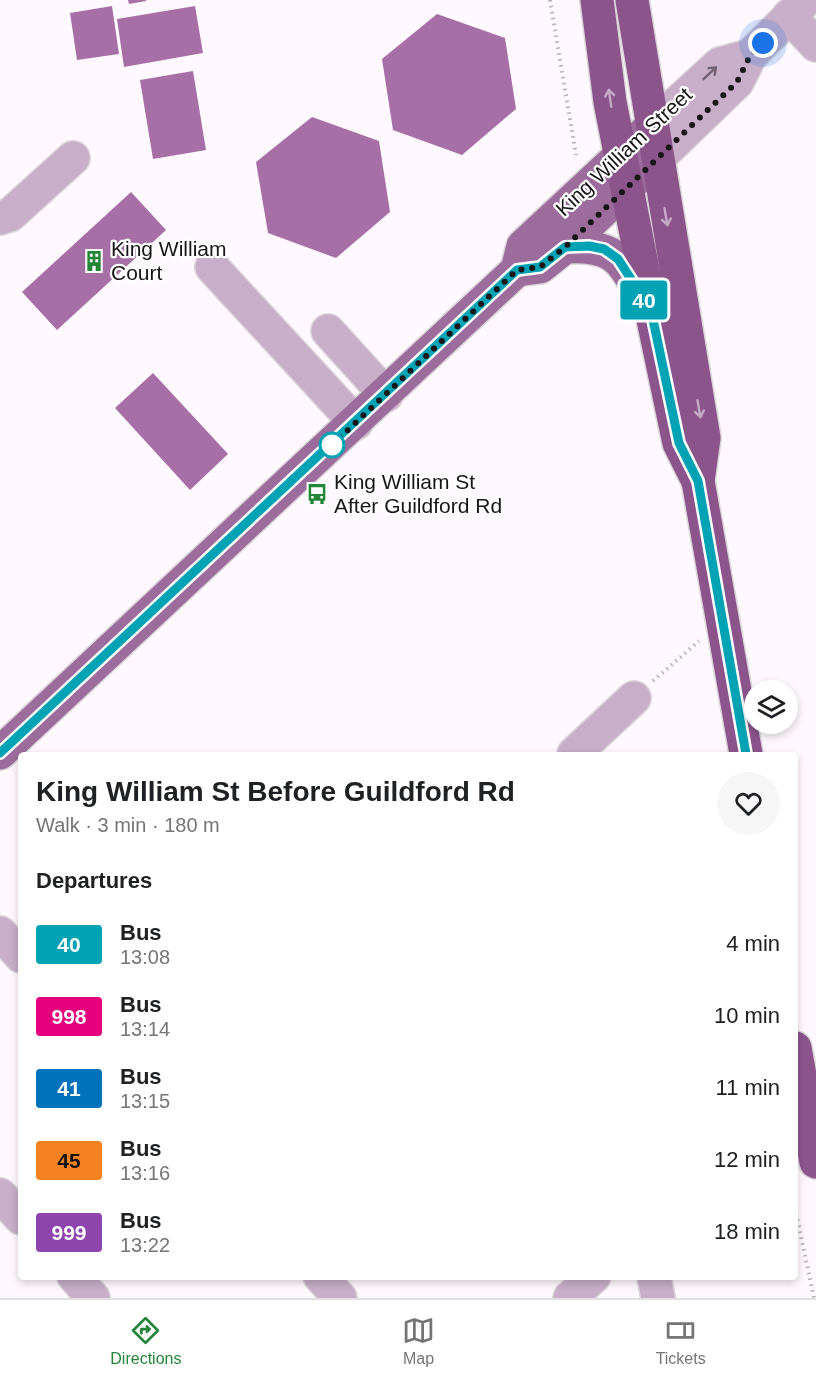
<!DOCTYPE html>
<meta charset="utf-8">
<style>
:root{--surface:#fff;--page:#f6f6f6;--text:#202124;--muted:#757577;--line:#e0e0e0;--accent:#248537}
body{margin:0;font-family:Arial,sans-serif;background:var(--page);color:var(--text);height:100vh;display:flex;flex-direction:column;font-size:22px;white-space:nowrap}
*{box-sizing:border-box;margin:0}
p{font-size:20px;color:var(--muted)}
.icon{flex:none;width:33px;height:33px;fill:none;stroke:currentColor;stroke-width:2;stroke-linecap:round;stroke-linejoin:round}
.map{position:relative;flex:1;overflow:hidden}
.panel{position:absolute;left:18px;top:752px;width:780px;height:528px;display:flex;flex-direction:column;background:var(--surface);border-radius:6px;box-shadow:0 3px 9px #0003}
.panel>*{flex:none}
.badge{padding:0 12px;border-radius:4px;font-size:21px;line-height:39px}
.controls{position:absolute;left:744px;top:680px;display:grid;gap:12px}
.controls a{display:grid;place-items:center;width:54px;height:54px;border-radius:50%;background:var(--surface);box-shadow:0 3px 9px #0003;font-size:30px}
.you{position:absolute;width:30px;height:30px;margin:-15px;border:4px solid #fff;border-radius:50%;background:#1a73e8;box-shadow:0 0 0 9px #1a73e833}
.map>.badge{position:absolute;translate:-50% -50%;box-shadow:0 0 0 3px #fff}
h2{padding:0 18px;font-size:22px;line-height:54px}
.round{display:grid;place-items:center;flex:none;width:63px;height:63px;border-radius:32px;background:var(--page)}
.summary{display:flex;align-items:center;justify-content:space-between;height:102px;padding:0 18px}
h1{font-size:28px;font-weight:800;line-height:45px}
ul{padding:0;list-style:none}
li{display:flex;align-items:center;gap:18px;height:72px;padding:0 18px}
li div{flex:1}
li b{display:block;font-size:22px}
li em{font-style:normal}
li .badge{min-width:66px;font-weight:700;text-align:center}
.tabs{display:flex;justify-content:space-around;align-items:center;height:84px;border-top:2px solid var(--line);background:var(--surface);font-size:16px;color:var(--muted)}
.tabs a{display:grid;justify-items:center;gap:3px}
.tabs .current{color:var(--accent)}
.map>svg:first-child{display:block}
.building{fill:#a66fa6}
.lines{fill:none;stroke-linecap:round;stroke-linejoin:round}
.minor-casing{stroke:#dad4d9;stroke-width:36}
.major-casing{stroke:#dad4d9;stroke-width:36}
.highway-casing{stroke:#dad4d9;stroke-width:36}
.path{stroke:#b5b0b5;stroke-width:4;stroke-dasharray:1.5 4.5;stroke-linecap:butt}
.minor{stroke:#c8aec8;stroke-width:33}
.major{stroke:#9c6d9c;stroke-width:33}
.highway{stroke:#8b558c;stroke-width:33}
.oneway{stroke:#706270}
.oneway2{stroke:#c5aac6}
.line-casing{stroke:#fff;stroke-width:14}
.line{stroke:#00a3b4;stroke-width:9}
.walk{stroke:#181518;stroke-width:6;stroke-dasharray:0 10.8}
.stop-dot{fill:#fff;stroke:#00a3b4;stroke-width:3}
.labels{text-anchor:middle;stroke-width:4.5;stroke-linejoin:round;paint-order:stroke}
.street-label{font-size:21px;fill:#181518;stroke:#fff}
.poi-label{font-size:21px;fill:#181518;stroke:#fff;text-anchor:start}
</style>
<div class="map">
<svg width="816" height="1298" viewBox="0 0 816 1298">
<rect width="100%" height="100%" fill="#fff8fe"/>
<!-- building -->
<g class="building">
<polygon points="128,0 146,0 146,1 129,4"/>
<polygon points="112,6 119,54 77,60 70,13"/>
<polygon points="195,6 203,53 124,67 117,19"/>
<polygon points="437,14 505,38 516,109 462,155 393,130 382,59"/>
<polygon points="193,71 206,150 153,159 140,80"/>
<polygon points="312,117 379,141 390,212 336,258 268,233 256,162"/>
<polygon points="131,192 166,230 57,330 22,292"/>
<polygon points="153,373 228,454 190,490 115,408"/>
</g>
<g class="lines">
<defs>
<g id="minor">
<polyline points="789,16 816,45"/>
<polyline points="651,127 720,64 750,56"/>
<polyline points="657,159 737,82 750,56 806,0"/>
<polyline points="0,218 10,215 73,158"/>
<polyline points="212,267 356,423"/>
<polyline points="328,331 386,395"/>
<polyline points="574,754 634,698"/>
<polyline points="0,933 21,956"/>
<polyline points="0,1195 21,1218"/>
<polyline points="74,1276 93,1298"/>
<polyline points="320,1276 340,1298"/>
<polyline points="654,1276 658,1298"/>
<polyline points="570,1298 594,1276"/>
</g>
<g id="major">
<path d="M565,247C624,244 622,266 651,310"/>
<polyline points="517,270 540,267 565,247 657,159"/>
<polyline points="0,753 517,270 523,246 651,127"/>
</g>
<g id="highway">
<polyline points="597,0 610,102 651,310 679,443 698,481 746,754"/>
<polyline points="632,0 704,438 698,481"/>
<polyline points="795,1048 816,1162"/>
</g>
</defs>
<!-- minor casing -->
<use href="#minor" class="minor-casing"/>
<!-- major casing -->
<use href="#major" class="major-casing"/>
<!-- highway casing -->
<use href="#highway" class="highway-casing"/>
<!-- path -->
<g class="path">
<polyline points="550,0 576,155"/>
<polyline points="653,681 699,641"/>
<polyline points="795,1208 814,1298"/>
</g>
<!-- minor -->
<use href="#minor" class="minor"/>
<!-- major -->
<use href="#major" class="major"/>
<!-- highway -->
<use href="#highway" class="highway"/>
</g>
<!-- one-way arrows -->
<defs><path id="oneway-shaft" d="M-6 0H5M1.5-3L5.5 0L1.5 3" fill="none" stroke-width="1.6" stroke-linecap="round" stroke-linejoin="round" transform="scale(1.5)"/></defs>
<use class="oneway" href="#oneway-shaft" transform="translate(710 73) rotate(-43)"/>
<g class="oneway2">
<use href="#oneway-shaft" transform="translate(610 98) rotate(-98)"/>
<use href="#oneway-shaft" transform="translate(666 217) rotate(80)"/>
<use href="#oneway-shaft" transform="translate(699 409) rotate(80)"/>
</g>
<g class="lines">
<defs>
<polyline id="line" points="0,753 517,270 540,267 565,247 589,246 604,249 618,259 651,310 679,443 698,481 746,754"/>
</defs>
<!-- line casing -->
<use href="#line" class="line-casing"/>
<!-- line -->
<use href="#line" class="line"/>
<!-- walk -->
<polyline class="walk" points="332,445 517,270 540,267 565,247 737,82 750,56 763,43"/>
</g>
<!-- icons -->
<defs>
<symbol id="building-bare" viewBox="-9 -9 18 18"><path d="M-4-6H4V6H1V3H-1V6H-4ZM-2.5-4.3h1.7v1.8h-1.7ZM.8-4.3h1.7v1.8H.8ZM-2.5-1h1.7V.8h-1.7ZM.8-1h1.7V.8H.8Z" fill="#248537" stroke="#fff" stroke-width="2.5" paint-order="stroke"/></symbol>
<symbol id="bus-bare" viewBox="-9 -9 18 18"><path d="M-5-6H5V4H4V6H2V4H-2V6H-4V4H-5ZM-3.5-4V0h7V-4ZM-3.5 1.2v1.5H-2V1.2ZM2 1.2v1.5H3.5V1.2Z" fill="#248537" stroke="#fff" stroke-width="2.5" paint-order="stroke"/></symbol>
</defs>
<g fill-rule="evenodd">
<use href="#building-bare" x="79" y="246" width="30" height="30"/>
<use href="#bus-bare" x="302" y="479" width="30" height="30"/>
</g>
<!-- markers -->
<circle class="stop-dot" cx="332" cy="445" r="12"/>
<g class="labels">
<!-- street labels -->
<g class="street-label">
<text transform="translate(624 152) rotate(-43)" y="7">King William Street</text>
</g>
<!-- poi labels -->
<g class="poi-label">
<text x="111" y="256">King William<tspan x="111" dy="24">Court</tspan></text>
<text x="334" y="489">King William St<tspan x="334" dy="24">After Guildford Rd</tspan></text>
</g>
</g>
</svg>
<div class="controls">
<a><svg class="icon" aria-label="layers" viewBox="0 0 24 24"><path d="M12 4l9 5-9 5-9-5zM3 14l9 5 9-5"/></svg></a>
</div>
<div class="you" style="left:763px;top:43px"></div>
<b class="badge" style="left:644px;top:300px;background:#00a3b4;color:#fff">40</b>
<section class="panel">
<div class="summary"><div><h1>King William St Before Guildford Rd</h1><p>Walk · 3 min · 180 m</p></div><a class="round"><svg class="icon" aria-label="heart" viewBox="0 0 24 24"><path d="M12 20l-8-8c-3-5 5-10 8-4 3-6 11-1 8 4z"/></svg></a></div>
<h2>Departures</h2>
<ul>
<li><span class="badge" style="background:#00a3b4;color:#fff">40</span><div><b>Bus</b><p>13:08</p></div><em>4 min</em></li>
<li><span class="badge" style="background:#e6007e;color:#fff">998</span><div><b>Bus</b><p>13:14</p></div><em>10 min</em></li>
<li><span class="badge" style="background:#0072bc;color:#fff">41</span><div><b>Bus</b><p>13:15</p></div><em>11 min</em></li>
<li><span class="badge" style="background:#f58220;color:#111">45</span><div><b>Bus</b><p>13:16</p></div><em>12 min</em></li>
<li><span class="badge" style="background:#8e44ad;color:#fff">999</span><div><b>Bus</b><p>13:22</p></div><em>18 min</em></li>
</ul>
</section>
</div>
<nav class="tabs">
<a class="current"><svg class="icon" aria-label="directions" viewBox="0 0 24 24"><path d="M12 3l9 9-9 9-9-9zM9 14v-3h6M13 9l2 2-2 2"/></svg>Directions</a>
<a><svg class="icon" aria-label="map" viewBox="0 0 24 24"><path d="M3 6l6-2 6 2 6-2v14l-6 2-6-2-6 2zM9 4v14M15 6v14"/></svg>Map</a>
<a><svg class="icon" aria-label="tickets" viewBox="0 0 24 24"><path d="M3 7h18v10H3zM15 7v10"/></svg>Tickets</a>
</nav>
